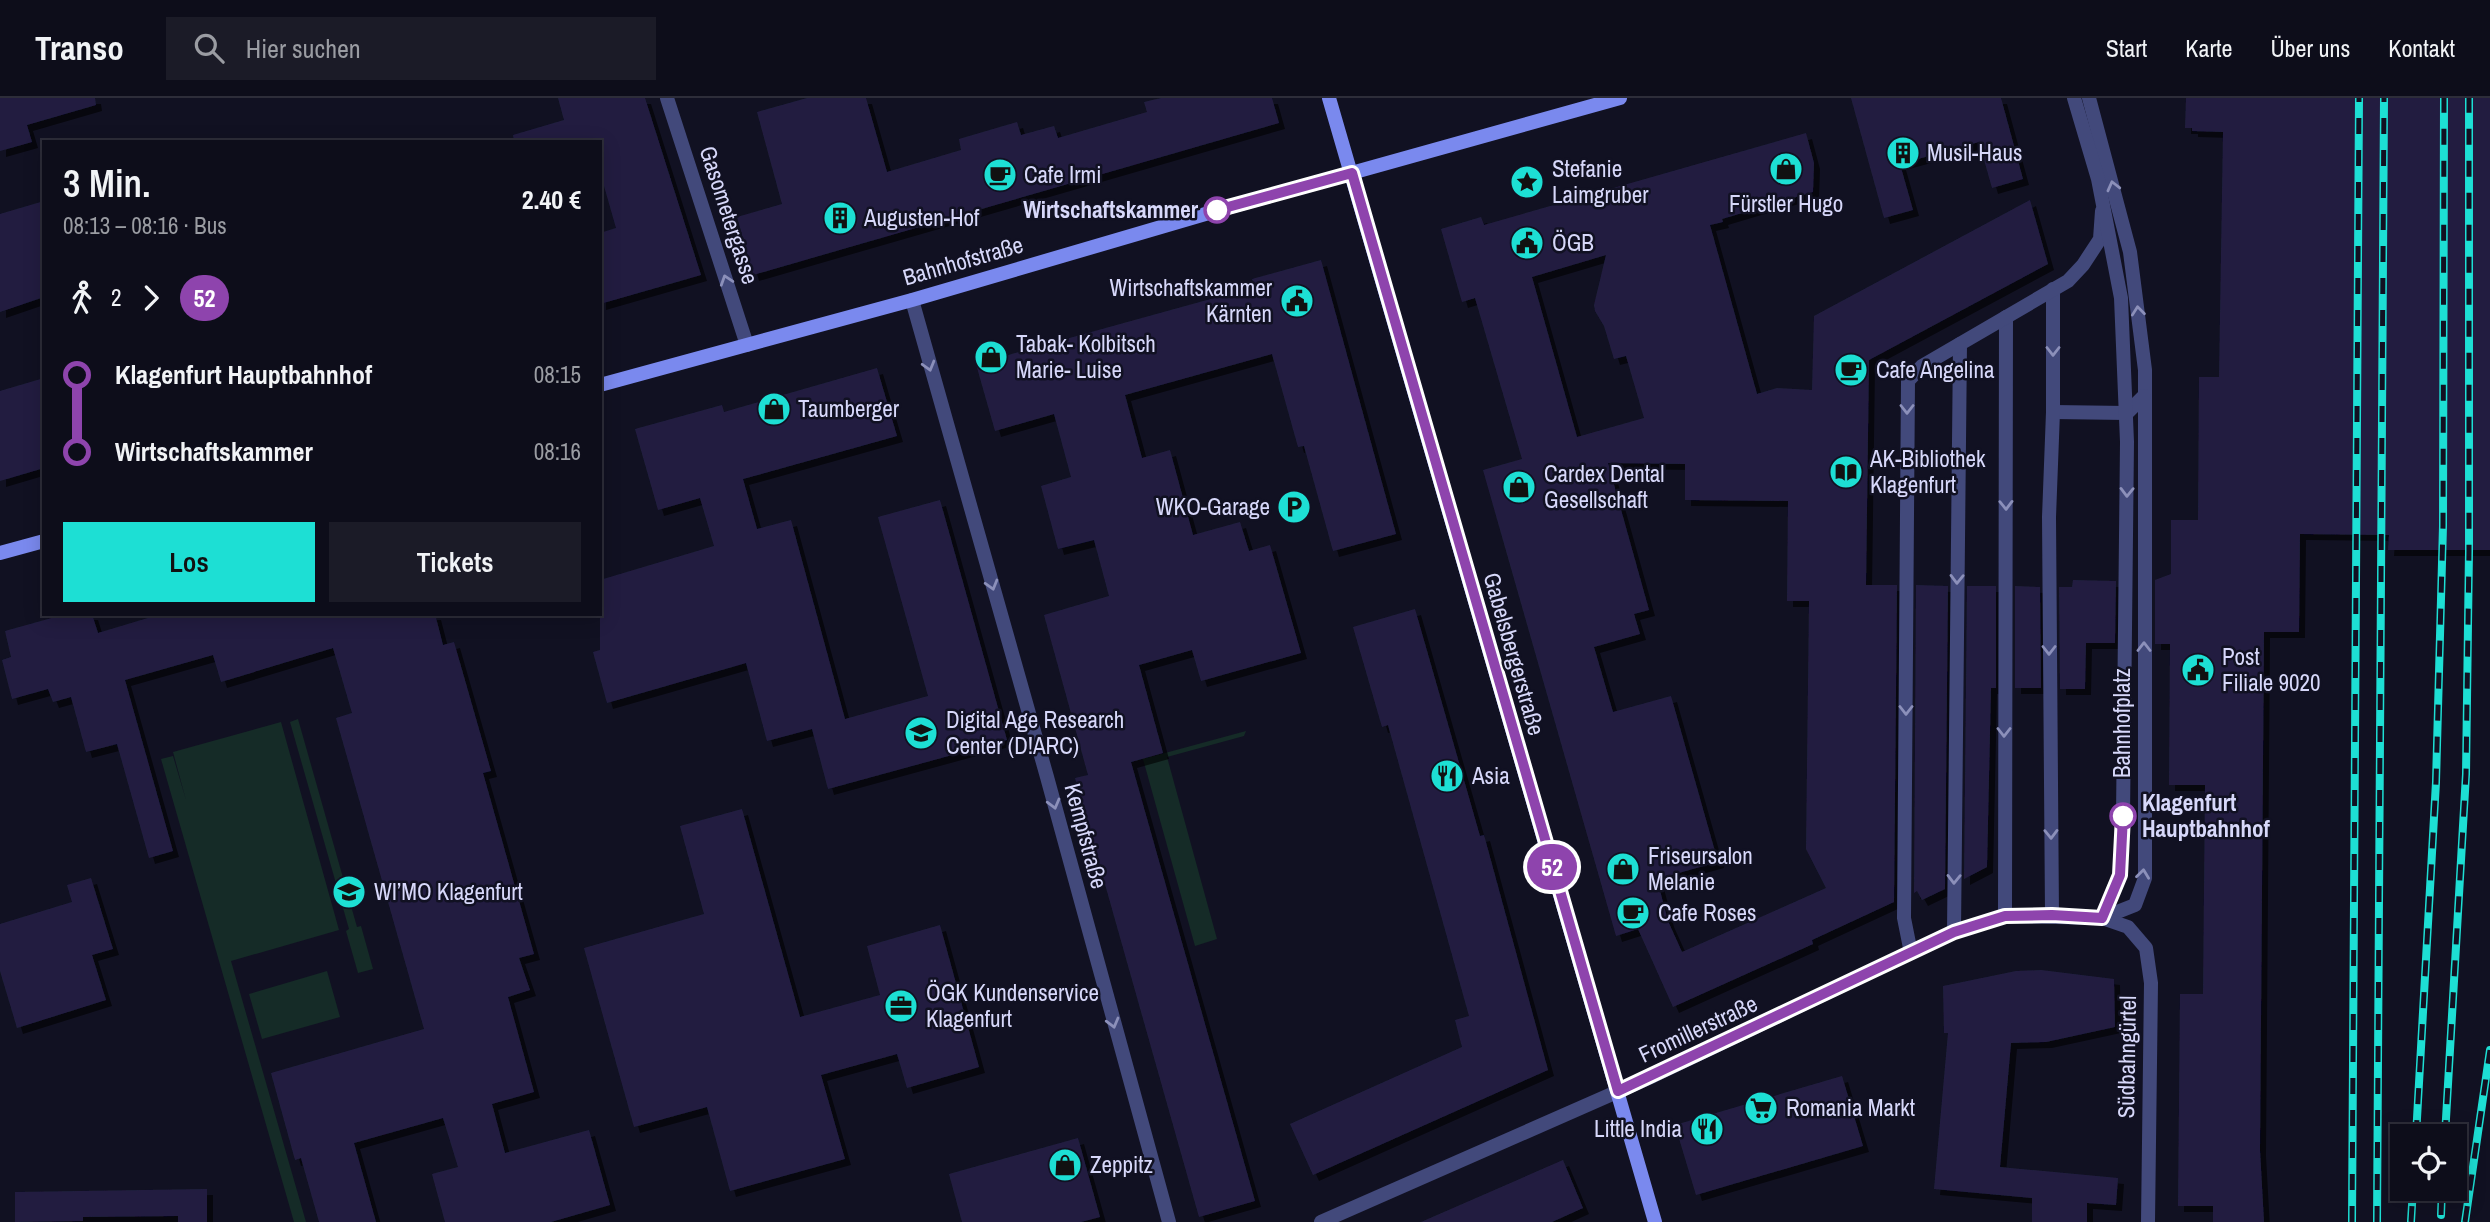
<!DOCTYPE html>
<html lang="de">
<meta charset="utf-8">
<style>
:root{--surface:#0d0d1a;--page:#1b1b27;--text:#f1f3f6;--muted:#9a9ca2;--line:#2d2d39;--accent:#1ddfd4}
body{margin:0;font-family:"Archivo Narrow",sans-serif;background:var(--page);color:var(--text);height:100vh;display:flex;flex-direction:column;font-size:26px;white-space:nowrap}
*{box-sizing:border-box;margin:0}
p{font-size:23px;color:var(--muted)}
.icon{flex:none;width:38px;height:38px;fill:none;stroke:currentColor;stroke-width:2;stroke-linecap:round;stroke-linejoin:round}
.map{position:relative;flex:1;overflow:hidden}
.sheet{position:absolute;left:42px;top:42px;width:560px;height:476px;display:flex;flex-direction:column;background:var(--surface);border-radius:0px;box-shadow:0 4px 18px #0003,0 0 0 2px var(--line)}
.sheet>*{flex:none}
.badge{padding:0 14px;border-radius:23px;font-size:24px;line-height:46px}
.buttons{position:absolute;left:2390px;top:1026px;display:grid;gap:14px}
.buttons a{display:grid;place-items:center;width:77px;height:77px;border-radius:0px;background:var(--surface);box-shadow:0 4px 18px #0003,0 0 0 2px var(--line);font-size:35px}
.map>.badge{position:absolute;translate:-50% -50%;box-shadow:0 0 0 4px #fff}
.legs{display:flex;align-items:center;gap:10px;height:77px;padding:0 21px;font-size:23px}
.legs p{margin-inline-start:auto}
.summary{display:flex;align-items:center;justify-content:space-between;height:119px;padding:0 21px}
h1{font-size:38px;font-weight:600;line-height:52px}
.action{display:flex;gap:14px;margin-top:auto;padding:14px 21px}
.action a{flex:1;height:80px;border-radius:0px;background:var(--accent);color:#111;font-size:28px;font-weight:600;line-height:80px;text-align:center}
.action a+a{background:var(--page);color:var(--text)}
ul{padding:0 21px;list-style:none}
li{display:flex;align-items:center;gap:24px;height:77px;font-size:26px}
li i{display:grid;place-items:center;width:10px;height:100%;margin:0 9px;background:currentColor}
li i::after{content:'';width:18px;height:18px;margin:-9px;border:5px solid;border-radius:50%;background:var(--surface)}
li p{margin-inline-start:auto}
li:first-child i{background:linear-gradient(#0000 50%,currentColor 0)}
li:last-child i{background:linear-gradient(currentColor 50%,#0000 0)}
header{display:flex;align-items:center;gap:42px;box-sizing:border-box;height:98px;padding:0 35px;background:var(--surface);border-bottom:2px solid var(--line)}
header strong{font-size:33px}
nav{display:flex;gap:38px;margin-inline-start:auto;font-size:24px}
.search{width:490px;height:63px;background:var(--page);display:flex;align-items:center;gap:18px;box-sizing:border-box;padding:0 24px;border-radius:0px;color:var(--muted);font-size:26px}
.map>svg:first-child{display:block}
.green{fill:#152b27}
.building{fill:#211f40;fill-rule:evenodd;filter:url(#shadow)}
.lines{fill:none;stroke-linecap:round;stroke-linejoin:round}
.lane{stroke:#42497b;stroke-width:14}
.street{stroke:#42497b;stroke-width:14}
.secondary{stroke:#7a89ee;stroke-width:14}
.rail-casing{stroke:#1ddfd4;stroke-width:8}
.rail{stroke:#112;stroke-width:5;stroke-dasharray:16;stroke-linecap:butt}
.oneway{stroke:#8c90ba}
.line-1-casing{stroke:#fff;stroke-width:16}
.line-1{stroke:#8e44ad;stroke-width:10}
.stop-1-dot{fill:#fff;stroke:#8e44ad;stroke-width:3.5}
.labels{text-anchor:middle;stroke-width:5;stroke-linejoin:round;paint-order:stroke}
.poi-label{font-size:23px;fill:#d7d8fa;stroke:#112;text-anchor:start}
.stop-label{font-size:23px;font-weight:bold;fill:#d7d8fa;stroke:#112;text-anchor:end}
.street-label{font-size:23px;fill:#d7d8fa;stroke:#112}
</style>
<header>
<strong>Transo</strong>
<div class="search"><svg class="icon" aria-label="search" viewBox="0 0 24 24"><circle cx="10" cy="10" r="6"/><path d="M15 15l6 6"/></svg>Hier suchen</div>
<nav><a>Start</a><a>Karte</a><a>Über uns</a><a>Kontakt</a></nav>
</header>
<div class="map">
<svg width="2490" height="1124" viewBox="0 0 2490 1124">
<defs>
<filter id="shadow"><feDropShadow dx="6" dy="6" stdDeviation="0" flood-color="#0009"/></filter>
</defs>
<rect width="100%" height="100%" fill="#112"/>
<!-- green -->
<g class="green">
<polygon points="298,621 357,829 361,828 373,871 358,875 346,833 349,831 290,624"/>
<polygon points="281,624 339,832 231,863 306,1124 294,1124 161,661 173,658 186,702 173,654"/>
<polygon points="1246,633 1244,638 1167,659 1217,841 1195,848 1143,661"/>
<polygon points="327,873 340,919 262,941 249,896"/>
</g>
<!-- building -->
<g class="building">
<polygon points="0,0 95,0 96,7 27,27 32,44 0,53"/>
<polygon points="558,0 645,0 701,177 600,206 600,135 616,130 600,74 600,44 514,44 513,37 564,22"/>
<polygon points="807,0 866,0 887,74 961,52 959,41 1017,24 1021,37 1054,28 1058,40 1147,14 1144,4 1161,0 1272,0 1279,25 753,177 737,119 782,106 757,14"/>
<polygon points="1851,0 2001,0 2023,81 1992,90 1979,44 1900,66 1913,112 1884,120"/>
<polygon points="2186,0 2490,0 2490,452 2388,452 2389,437 2300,436 2299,534 2264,534 2260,1052 2264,1124 2213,1124 2213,1108 2178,1108 2180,896 2203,896 2205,687 2169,687 2170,546 2155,546 2155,482 2171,476 2171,422 2198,422 2199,279 2219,279 2223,34 2192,33 2192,30 2185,30"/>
<path d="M1806,35L1814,65L1813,94L1722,121L1723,124L1710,127L1757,296L1777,290L1812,292L1814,218L2030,102L2048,166L1869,262L1866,487H1897L1894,804L1812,842L1813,846L1673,909L1638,831L1616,838L1483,372L1522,361L1475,200L1462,204L1441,131L1481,119L1484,127ZM1606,157L1594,207L1595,213L1604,228L1614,261L1626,258L1644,320L1577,339L1532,179ZM1608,365L1685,366V402L1788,403L1787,503H1809L1806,751L1826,790L1682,854L1668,823L1657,781L1718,764L1671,598L1613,614L1594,549L1640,536L1634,516L1649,512Z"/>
<polygon points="44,103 44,199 0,214 0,116"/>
<polygon points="1321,162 1396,436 1333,453 1304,348 1298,349 1272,256 1125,297 1142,360 1170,352 1193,437 1240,424 1249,453 1270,447 1301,555 1201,583 1192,552 1139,567 1163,655 1131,664 1255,1103 1199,1119 1075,680 1088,677 1044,517 1109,498 1094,442 1058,451 1041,388 1071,379 1054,316 995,333 976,266 1254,189 1252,181"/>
<polygon points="877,270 897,338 743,381 757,431 791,422 845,621 928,598 878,419 940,402 1007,642 828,691 812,631 767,643 746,565 607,605 593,554 600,552 600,482 714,448 700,400 658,412 635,331 722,307 724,314"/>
<polygon points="44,280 44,370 0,383 0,293"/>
<polygon points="2073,482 2116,483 2115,545 2086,545 2085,591 2060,591 2059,489 2072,489"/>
<polygon points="1916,487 1948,488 1945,791 1922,802 1917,793 1914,795"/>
<polygon points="1967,488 1996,488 1996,590 1991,590 1987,769 1964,781"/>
<polygon points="2015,488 2040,489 2041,590 2015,590"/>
<polygon points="1415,511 1480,738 1484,737 1548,972 1313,1077 1290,1026 1462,949 1455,922 1469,918 1388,627 1382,629 1353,529"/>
<polygon points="66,516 92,516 98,535 161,516 435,516 443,547 454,544 491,673 483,675 534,856 519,860 530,892 508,899 534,994 492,1006 505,1055 589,1032 610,1107 551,1124 445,1124 432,1076 458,1069 443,1020 354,1045 376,1124 319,1124 301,1060 295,1062 271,975 424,931 336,620 352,615 333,550 221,584 213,557 125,582 173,753 149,760 117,646 86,654 71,599 53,604 48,591 12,601 2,562 11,559 5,533"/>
<polygon points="742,711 800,919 880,897 867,848 940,827 979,969 907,990 897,956 821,977 845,1061 730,1093 707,1009 634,1029 584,850 704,816 680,728"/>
<polygon points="91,780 113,851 92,857 106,902 17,930 0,873 0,826 72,804 67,787"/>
<polygon points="2041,872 2114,881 2115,929 2046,944 2011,945 2000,1069 2118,1080 2116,1107 2087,1105 2087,1124 2032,1124 2032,1100 1934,1091 1948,935 1944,935 1943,888 2016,873"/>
<polygon points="1842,978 1863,1048 1696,1097 1675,1027"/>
<polygon points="1078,1040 1100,1119 1081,1124 962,1124 949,1076"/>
<polygon points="1563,1062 1583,1110 1552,1124 1421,1124"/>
<polygon points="207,1091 207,1124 178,1124 178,1118 83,1119 83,1123 15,1124 15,1094"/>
</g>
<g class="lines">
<!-- lane -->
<g class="lane">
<polyline points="2089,0 2130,154 2145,272 2145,780 2135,807 2102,820"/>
<polyline points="2053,314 2127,315 2144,298"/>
<polyline points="2052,817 2049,419 2053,314 2053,191"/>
<polyline points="2005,818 2006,219"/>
<polyline points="1954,834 1960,246"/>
<polyline points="1911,855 1904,820 1908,283 1922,268 2068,183 2083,167 2100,141 2102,113"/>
</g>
<!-- street -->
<g class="street">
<polyline points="667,0 747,247"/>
<polyline points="2074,0 2098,81 2121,200 2127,344 2123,718 2120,777 2102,820"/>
<polyline points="912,202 1047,679 1169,1124"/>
<polyline points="1321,1124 1653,978 1954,834 2005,818 2102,820 2128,829 2146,850 2151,885 2148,1124"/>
</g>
<!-- secondary -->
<g class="secondary">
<polyline points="1329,0 1655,1124"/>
<polyline points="600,287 912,202 1219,112 1620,0"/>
<polyline points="0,455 44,443"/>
</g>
<defs>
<g id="rail">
<polyline points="2416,1038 2436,684 2443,428 2444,0"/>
<polyline points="2445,1038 2466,676 2469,453 2469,0"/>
<polyline points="2441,1117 2442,1090"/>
<polyline points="2352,1124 2359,0"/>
<polyline points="2377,1124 2384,0"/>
<polyline points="2411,1124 2413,1090"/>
<polyline points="2465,1124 2490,952"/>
</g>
</defs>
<!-- rail casing -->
<use href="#rail" class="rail-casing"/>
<!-- rail -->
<use href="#rail" class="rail"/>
</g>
<!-- one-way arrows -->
<defs><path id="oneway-chevron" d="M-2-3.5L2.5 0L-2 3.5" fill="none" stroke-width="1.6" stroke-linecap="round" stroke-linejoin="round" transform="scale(1.75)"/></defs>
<g class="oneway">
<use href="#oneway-chevron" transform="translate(2113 88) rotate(-104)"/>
<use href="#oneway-chevron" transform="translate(726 182) rotate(-108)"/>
<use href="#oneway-chevron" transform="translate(2138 213) rotate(-96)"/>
<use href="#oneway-chevron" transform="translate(2053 253) rotate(90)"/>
<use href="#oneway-chevron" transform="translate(929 268) rotate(74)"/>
<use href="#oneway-chevron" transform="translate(1907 311) rotate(90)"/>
<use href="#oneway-chevron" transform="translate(2127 394) rotate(91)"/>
<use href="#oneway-chevron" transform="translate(2006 407) rotate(89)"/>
<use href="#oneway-chevron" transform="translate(1957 481) rotate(91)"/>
<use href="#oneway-chevron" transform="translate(992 487) rotate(74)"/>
<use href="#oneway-chevron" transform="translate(2144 549) rotate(-90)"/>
<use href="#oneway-chevron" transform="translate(2049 552) rotate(90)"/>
<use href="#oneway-chevron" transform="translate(1906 612) rotate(90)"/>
<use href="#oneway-chevron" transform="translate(2004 634) rotate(90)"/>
<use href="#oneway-chevron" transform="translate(1054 706) rotate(75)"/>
<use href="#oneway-chevron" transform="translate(2051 736) rotate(89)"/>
<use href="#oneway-chevron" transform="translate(2143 776) rotate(-83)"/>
<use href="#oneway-chevron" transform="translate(1954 781) rotate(91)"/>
<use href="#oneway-chevron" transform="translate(1113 925) rotate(75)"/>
</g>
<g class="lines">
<defs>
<polyline id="line-1" points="1217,112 1352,75 1618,993 1954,834 2005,818 2052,817 2102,820 2120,777 2123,718"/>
</defs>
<!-- line-1 casing -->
<use href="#line-1" class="line-1-casing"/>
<!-- line-1 -->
<use href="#line-1" class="line-1"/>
</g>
<!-- icons -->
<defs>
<symbol id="building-disc" viewBox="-11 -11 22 22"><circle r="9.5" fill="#1ddfd4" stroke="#112"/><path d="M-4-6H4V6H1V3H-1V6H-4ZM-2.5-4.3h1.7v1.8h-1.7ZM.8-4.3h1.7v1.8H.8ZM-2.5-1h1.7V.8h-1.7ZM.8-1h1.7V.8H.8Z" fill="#111"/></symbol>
<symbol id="shop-disc" viewBox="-11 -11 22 22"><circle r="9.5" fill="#1ddfd4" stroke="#112"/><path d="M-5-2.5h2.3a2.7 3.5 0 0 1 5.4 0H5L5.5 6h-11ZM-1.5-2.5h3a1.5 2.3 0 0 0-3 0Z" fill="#111"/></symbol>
<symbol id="cafe-disc" viewBox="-11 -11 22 22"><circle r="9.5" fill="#1ddfd4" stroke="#112"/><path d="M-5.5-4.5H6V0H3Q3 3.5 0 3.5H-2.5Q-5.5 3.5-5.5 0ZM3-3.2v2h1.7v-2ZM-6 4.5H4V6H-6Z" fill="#111"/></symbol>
<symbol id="sight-disc" viewBox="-11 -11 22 22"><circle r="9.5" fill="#1ddfd4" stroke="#112"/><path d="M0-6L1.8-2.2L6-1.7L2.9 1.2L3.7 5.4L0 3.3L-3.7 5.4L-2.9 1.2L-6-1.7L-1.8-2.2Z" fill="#111"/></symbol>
<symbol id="civic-disc" viewBox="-11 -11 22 22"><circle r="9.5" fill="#1ddfd4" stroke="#112"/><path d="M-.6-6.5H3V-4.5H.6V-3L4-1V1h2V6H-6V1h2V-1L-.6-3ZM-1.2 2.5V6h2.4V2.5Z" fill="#111"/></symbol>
<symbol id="library-disc" viewBox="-11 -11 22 22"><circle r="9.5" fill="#1ddfd4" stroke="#112"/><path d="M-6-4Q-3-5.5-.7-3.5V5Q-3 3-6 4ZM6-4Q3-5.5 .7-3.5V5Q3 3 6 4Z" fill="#111"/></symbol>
<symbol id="parking-disc" viewBox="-11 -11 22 22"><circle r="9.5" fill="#1ddfd4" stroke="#112"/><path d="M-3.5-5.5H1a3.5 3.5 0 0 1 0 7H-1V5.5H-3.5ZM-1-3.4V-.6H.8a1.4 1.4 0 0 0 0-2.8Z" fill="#111"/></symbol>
<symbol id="university-disc" viewBox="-11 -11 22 22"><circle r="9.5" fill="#1ddfd4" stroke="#112"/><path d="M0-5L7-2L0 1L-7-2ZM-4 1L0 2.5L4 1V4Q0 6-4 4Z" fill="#111"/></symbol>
<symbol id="restaurant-disc" viewBox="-11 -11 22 22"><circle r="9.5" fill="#1ddfd4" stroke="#112"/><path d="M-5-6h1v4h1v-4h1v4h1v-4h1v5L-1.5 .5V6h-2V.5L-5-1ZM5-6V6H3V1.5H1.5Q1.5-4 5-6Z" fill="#111"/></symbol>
<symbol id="school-disc" viewBox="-11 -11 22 22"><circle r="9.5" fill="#1ddfd4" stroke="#112"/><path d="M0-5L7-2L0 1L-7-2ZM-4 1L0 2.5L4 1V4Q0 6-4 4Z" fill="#111"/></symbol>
<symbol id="office-disc" viewBox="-11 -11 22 22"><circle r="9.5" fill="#1ddfd4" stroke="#112"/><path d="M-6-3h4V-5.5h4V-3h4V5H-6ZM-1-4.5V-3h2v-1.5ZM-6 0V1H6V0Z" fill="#111"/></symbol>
<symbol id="supermarket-disc" viewBox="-11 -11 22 22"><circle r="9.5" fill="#1ddfd4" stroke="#112"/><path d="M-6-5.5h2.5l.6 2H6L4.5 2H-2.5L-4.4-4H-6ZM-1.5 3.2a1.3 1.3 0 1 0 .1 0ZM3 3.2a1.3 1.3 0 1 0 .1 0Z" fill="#111"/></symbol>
</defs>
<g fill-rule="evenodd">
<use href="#building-disc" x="1884" y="36" width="38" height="38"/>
<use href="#shop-disc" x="1767" y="52" width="38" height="38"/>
<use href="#cafe-disc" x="981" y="58" width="38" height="38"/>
<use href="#sight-disc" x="1508" y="65" width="38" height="38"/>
<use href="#building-disc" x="821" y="101" width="38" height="38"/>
<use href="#civic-disc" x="1508" y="126" width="38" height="38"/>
<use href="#civic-disc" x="1278" y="184" width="38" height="38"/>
<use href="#shop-disc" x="972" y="240" width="38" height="38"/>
<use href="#cafe-disc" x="1832" y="253" width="38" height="38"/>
<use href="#shop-disc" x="755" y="292" width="38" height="38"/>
<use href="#library-disc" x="1827" y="355" width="38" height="38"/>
<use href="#shop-disc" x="1500" y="370" width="38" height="38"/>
<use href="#parking-disc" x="1275" y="390" width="38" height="38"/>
<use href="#civic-disc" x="2179" y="553" width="38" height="38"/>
<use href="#university-disc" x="902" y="616" width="38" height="38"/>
<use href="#restaurant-disc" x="1428" y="659" width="38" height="38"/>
<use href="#shop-disc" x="1604" y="752" width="38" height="38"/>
<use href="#school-disc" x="330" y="775" width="38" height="38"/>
<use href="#cafe-disc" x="1614" y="796" width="38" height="38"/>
<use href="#office-disc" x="882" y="889" width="38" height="38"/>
<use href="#supermarket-disc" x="1742" y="991" width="38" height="38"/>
<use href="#restaurant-disc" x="1688" y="1012" width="38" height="38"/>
<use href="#shop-disc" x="1046" y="1048" width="38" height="38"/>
</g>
<!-- markers -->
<g class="stop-1-dot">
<circle cx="1217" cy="112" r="12"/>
<circle cx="2123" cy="718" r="12"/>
</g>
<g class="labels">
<!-- poi labels -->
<g class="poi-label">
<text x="1927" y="63">Musil-Haus</text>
<text x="1552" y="79">Stefanie<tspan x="1552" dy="26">Laimgruber</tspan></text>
<text x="1024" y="85">Cafe Irmi</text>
<text x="1786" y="114" text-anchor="middle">Fürstler Hugo</text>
<text x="864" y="128">Augusten-Hof</text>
<text x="1552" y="153">ÖGB</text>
<text x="1272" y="198" text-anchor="end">Wirtschaftskammer<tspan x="1272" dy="26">Kärnten</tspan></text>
<text x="1016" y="254">Tabak- Kolbitsch<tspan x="1016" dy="26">Marie- Luise</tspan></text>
<text x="1876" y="280">Cafe Angelina</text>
<text x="798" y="319">Taumberger</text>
<text x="1870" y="369">AK-Bibliothek<tspan x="1870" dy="26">Klagenfurt</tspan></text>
<text x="1544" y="384">Cardex Dental<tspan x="1544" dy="26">Gesellschaft</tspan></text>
<text x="1270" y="417" text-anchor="end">WKO-Garage</text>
<text x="2222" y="567">Post<tspan x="2222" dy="26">Filiale 9020</tspan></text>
<text x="946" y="630">Digital Age Research<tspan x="946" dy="26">Center (D!ARC)</tspan></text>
<text x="1472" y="686">Asia</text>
<text x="1648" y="766">Friseursalon<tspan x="1648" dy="26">Melanie</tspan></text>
<text x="374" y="802">WI’MO Klagenfurt</text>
<text x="1658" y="823">Cafe Roses</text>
<text x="926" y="903">ÖGK Kundenservice<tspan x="926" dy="26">Klagenfurt</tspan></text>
<text x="1786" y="1018">Romania Markt</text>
<text x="1682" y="1039" text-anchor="end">Little India</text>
<text x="1090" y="1075">Zeppitz</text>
</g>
<!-- stop labels -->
<g class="stop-label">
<text x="1198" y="120">Wirtschaftskammer</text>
<text x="2142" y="713" text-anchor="start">Klagenfurt<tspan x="2142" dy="26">Hauptbahnhof</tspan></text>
</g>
<!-- street labels -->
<g class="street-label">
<text transform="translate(729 117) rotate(72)" y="8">Gasometergasse</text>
<text transform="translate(963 163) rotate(-16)" y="8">Bahnhofstraße</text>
<text transform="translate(1514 556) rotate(74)" y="8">Gabelsbergerstraße</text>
<text transform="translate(2122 625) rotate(-90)" y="8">Bahnhofplatz</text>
<text transform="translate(1086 738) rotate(75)" y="8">Kempfstraße</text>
<text transform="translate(1698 931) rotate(-25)" y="8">Fromillerstraße</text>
<text transform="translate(2127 959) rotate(-89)" y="8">Südbahngürtel</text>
</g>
</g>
</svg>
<div class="buttons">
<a><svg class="icon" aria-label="locate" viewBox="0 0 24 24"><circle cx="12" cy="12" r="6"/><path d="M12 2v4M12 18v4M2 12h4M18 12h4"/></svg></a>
</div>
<b class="badge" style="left:1552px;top:769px;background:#8e44ad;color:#fff">52</b>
<section class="sheet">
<div class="summary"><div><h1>3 Min.</h1><p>08:13 – 08:16 · Bus</p></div><b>2.40 €</b></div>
<div class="legs"><svg class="icon" aria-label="walk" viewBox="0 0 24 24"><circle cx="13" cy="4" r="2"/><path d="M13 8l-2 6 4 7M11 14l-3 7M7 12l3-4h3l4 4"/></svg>2<svg class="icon" aria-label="forward" viewBox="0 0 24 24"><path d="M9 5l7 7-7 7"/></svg><b class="badge" style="background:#8e44ad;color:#fff">52</b></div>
<ul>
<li><i style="color:#8e44ad"></i><b>Klagenfurt Hauptbahnhof</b><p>08:15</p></li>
<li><i style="color:#8e44ad"></i><b>Wirtschaftskammer</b><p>08:16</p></li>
</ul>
<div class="action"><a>Los</a><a>Tickets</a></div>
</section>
</div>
